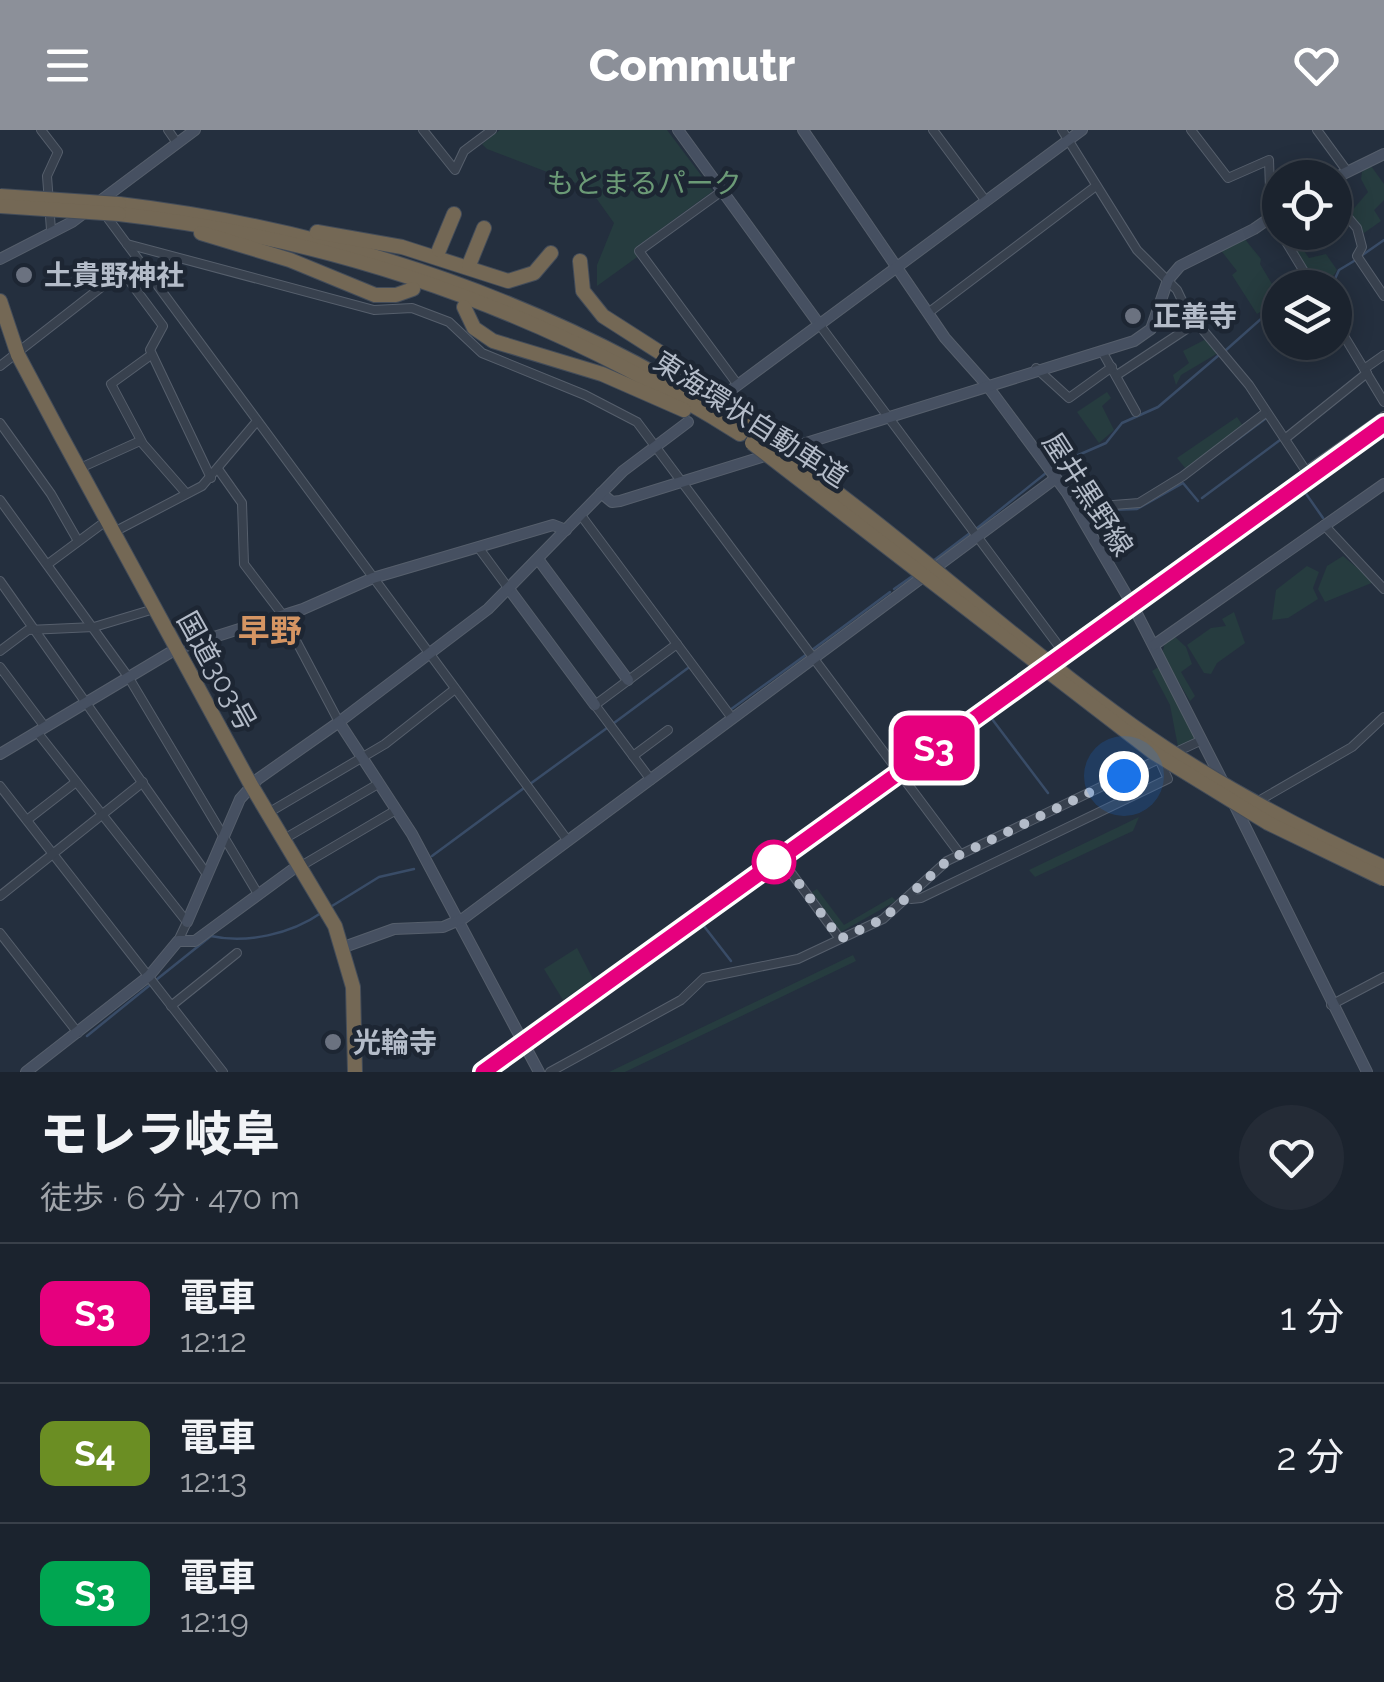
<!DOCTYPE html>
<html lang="ja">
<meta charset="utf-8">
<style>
:root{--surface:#1b232e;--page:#242b36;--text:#f1f3f6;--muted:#a0a4aa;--line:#39404a;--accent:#8c9099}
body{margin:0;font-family:Raleway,"Noto Sans JP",sans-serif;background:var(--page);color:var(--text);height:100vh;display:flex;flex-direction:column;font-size:38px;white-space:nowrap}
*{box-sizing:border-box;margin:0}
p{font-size:32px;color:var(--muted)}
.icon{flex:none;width:55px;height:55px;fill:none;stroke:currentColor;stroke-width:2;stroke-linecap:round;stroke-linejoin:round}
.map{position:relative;height:942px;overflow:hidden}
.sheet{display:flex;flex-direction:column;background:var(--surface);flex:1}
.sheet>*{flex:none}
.badge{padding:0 20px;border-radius:15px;font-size:35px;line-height:65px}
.fabs{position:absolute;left:1262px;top:30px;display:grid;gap:20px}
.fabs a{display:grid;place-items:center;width:90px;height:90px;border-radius:50%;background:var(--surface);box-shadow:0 5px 25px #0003,0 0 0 2px var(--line);font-size:50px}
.you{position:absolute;width:50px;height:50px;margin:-25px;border:8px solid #fff;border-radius:50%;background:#1a73e8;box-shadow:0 0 0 15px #1a73e833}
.map>.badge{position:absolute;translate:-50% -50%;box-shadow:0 0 0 5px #fff}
.round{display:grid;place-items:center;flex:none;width:105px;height:105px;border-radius:52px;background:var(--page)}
.headline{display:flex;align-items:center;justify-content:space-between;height:170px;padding:0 40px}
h1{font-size:48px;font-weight:800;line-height:75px}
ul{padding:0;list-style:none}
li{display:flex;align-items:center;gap:30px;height:140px;padding:0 40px;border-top:2px solid var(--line)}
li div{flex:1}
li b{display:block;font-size:38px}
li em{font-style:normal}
li .badge{min-width:110px;font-weight:700;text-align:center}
header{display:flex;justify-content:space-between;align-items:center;height:130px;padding:0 40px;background:var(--accent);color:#fff;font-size:45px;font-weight:800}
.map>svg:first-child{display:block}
.green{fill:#263c3f}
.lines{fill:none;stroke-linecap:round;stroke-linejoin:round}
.stream{stroke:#394c67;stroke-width:2.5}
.street-casing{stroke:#565f6c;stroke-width:10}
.secondary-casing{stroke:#565f6c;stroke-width:12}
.highway-casing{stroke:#434c59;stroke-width:16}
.street{stroke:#38414e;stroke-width:8}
.secondary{stroke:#465061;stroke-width:10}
.highway{stroke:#746855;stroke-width:14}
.rail-casing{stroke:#5a6575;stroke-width:6}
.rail{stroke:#1d2633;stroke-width:2.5;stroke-dasharray:8;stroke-linecap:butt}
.highway-bridge-casing{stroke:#434c59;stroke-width:16;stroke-linecap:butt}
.highway-bridge{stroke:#746855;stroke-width:14}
.line-casing{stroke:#fff;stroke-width:22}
.line{stroke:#e6007e;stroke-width:15}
.walk{stroke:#b4bcc9;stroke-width:10;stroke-dasharray:0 18}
.worship-dot{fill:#6b7280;stroke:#1d2633;stroke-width:4}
.stop-dot{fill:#fff;stroke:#e6007e;stroke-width:5}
.labels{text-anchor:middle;stroke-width:9;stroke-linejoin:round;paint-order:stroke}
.park-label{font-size:28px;fill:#6b9a76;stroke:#1d2633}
.poi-label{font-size:28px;font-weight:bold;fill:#b4bcc9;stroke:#1d2633;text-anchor:start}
.street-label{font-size:28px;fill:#b4bcc9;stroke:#1d2633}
.quarter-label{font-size:32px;font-weight:bold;fill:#d59563;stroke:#1d2633}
</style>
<header><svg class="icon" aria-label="menu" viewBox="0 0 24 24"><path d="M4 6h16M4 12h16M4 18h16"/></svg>Commutr<svg class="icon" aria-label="heart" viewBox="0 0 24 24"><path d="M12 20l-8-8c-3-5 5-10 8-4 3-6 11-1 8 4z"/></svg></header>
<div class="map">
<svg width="1384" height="942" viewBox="0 0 1384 942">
<rect width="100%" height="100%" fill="#242f3e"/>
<!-- green -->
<g class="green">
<polygon points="500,0 667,0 713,61 635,118 640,125 597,156 597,135 614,93 589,58 487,19 482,14"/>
<polygon points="1371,36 1384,54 1384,70 1374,80 1381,91 1364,103 1350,83 1368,62 1361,49 1362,42"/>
<polygon points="1282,103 1307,103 1310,111 1302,118 1309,128 1326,124 1337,140 1332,148 1315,156"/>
<polygon points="1244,108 1261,129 1260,134 1272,154 1281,149 1286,157 1280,158 1280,169 1257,184 1232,145 1237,141 1219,118"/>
<polygon points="1208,208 1218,223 1181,245 1176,255 1173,245 1189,233 1183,221"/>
<polygon points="1107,262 1111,268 1102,276 1114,300 1099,313 1077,282"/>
<polygon points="1237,287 1243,296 1186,339 1177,328"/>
<polygon points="1343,426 1374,452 1325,472 1318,459 1327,436"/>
<polygon points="1307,436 1319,442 1313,458 1318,469 1288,488 1272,490 1276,460"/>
<polygon points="1234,482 1245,513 1217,533 1211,544 1204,543 1187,515 1211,498 1226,496 1222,489"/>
<polygon points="1174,506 1186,517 1192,534 1181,542 1195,566 1190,571 1162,524 1165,512"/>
<polygon points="1160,536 1195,604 1194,610 1178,617 1170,575 1152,541"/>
<polygon points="1139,687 1133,701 1122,706 1035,747 1029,740"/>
<polygon points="817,759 844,795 892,767 896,771 841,802 812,762"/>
<polygon points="577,818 593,849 563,870 544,839"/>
<polygon points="853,825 856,831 625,942 609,942"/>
</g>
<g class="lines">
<!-- stream -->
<g class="stream">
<polyline points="1361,126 1384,110"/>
<polyline points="1318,158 1334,151 1339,140 1354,131"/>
<polyline points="1226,220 1280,172"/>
<polyline points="1226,318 1265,289"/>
<polyline points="1053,336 1106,313 1122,293 1158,277 1219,225"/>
<polyline points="1302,358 1323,388"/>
<polyline points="1202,368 1280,310"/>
<polyline points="1083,381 1137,379 1183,353 1198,371"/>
<polyline points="976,399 1046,343"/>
<polyline points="933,431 970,403"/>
<polyline points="894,459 914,445"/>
<polyline points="812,520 890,462"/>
<polyline points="730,580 807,524"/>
<polyline points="992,589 1048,663"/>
<polyline points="614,593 692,535"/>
<polyline points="530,654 607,598"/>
<polyline points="432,726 524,658"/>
<polyline points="332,776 379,747 414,739"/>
<polyline points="700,791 731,831"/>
<path d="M156,850L211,806C246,814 291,804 321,783"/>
<polyline points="87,906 150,855"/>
</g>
<defs>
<g id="street">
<polyline points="41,0 58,22 47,46 51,100"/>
<polyline points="168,0 177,13"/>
<polyline points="423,0 455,40 464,21 492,0"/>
<polyline points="933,0 985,70"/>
<polyline points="1062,0 1137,120 1177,160 1187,181 1249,255 1306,341 1384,286"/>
<polyline points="1191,0 1228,48 1269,30 1271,87 1314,158"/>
<polyline points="1317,0 1347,41"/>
<polyline points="722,61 639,121 738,255"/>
<polyline points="1335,72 1357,98 1362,117 1357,126 1384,166"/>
<polyline points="104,83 568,711"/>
<polyline points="127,114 374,180 412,178 449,192 482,223 585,265 637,292 960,724"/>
<polyline points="928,183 1096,56"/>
<polyline points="1335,191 1384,272"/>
<polyline points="819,194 1058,515"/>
<polyline points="1103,223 1136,282"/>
<polyline points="151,225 111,254 143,314 185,362"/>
<polyline points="0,236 122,141 163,196 150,220 211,348"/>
<polyline points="1036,238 1069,268 1112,237"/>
<polyline points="1364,239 1384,225"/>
<polyline points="1117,245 1197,192"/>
<polyline points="0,293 51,364 78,411"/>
<polyline points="1286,308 1367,243"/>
<polyline points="78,339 140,311"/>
<polyline points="218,339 242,373 244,434 282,484 339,592"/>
<polyline points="0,370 129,548 258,764"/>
<polyline points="1075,378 1139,373 1183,346 1264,284"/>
<polyline points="580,384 732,588"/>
<polyline points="1324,395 1384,459"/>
<polyline points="114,402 202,356 257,291"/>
<polyline points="478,417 509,459"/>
<polyline points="48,434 106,391"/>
<polyline points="0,451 206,743"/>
<polyline points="0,521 28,500 94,497 154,479"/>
<polyline points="0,537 45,597"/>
<polyline points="37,602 187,792 178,811"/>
<polyline points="1174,623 1202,610"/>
<polyline points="633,626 668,600"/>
<polyline points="651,650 595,575 677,514"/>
<polyline points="0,656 223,942"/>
<polyline points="1255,673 1352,617 1384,587"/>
<polyline points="268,683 385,614 455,559"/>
<polyline points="27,690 76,652"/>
<polyline points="284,709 378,654"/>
<polyline points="784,733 840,809"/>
<polyline points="301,736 396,680"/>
<polyline points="0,766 143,652"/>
<polyline points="911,769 921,768 1168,649 1159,629"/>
<polyline points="0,803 78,903"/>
<polyline points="1331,875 1384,847"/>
<polyline points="171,876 237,823"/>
<polyline points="550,942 681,870 704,848 798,829 883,789 947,731 1161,628"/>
</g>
<g id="secondary">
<polyline points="678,0 819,194"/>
<polyline points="803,0 945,208 986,254 1067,363 1133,476 1223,652"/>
<polyline points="1335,48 1384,24"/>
<polyline points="0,129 72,92 195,0"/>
<polyline points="731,260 1082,0"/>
<polyline points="601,363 612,372 620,371 1134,211 1151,199 1168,150 1180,136 1254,99 1280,81"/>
<polyline points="538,429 628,550"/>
<polyline points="509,459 595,575"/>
<polyline points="1154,515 1384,354"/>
<polyline points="339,592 488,479 623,341 688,292"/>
<polyline points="0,624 176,519 303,479 373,448 553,395 566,400"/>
<polyline points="1233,672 1367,942"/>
<polyline points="187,792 240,669 258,649 339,592 412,704 539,942"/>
<polyline points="344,817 394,799 443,797 464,788 1056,348"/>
<polyline points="26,942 149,846 178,811 195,811 300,734"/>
</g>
<g id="highway">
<path d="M119,74C354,102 571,180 767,312"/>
<path d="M119,84C341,109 550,184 740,304"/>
<polyline points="317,102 402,117 508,151 534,143 551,123"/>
<polyline points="201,103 290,130 375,165 396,165 413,159"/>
<polyline points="439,120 454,84"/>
<polyline points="580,131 583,161 603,186 692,243 773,304"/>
<polyline points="469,135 484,98"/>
<polyline points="0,171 18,225 60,304 251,655 335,796 353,857 355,942"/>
<polyline points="464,177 474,198 493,211 602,244 684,280"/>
</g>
</defs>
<!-- street casing -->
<use href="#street" class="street-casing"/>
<!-- secondary casing -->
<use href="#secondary" class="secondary-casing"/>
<!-- highway casing -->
<use href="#highway" class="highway-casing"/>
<!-- street -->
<use href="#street" class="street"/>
<!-- secondary -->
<use href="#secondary" class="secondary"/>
<!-- highway -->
<use href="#highway" class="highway"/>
<defs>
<polyline id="rail" points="482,942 1384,294"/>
</defs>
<!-- rail casing -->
<use href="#rail" class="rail-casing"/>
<!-- rail -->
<use href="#rail" class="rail"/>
<defs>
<g id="highway-bridge">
<polyline points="0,66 119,74"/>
<polyline points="0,76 119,84"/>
<path d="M767,312C895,399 1007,506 1133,596C1212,652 1296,697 1384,737"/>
<polyline points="752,313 1154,623 1268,693 1384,749"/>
</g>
</defs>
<!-- highway-bridge casing -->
<use href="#highway-bridge" class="highway-bridge-casing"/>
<!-- highway-bridge -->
<use href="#highway-bridge" class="highway-bridge"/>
</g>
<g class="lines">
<defs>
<polyline id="line" points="483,942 1384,294"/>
</defs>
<!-- line casing -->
<use href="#line" class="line-casing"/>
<!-- line -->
<use href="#line" class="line"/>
<!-- walk -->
<polyline class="walk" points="774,732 784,733 840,809 883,789 947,731 1124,646"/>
</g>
<!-- markers -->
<g class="worship-dot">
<circle cx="24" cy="145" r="10"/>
<circle cx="1133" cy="186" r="10"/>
<circle cx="333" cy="912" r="10"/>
</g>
<circle class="stop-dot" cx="774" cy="732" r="20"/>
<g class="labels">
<!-- park labels -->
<g class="park-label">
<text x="644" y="63">もとまるパーク</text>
</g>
<!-- poi labels -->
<g class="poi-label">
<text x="44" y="155">土貴野神社</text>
<text x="1153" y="196">正善寺</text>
<text x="353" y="922">光輪寺</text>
</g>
<!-- street labels -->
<g class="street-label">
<text transform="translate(751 289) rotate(33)" y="10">東海環状自動車道</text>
<text transform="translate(1088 364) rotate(57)" y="10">屋井黒野線</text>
<text transform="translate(217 541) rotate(61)" y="10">国道303号</text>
</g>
<!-- quarter labels -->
<g class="quarter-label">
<text x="270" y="512">早野</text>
</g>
</g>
</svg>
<div class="fabs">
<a><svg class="icon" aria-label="locate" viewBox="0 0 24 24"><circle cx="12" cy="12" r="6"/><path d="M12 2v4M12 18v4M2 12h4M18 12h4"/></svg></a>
<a><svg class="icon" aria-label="layers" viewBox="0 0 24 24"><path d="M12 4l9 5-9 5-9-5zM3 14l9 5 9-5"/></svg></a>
</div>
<div class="you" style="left:1124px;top:646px"></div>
<b class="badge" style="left:934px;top:618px;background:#e6007e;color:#fff">S3</b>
</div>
<section class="sheet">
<div class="headline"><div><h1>モレラ岐阜</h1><p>徒歩 · 6 分 · 470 m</p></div><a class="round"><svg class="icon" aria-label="heart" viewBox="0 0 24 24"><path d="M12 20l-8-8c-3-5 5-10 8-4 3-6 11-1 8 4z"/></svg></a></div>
<ul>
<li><span class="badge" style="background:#e6007e;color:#fff">S3</span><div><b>電車</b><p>12:12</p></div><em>1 分</em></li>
<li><span class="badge" style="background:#6b8e23;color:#fff">S4</span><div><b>電車</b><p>12:13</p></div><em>2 分</em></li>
<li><span class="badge" style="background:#00a651;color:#fff">S3</span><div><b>電車</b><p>12:19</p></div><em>8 分</em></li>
</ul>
</section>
